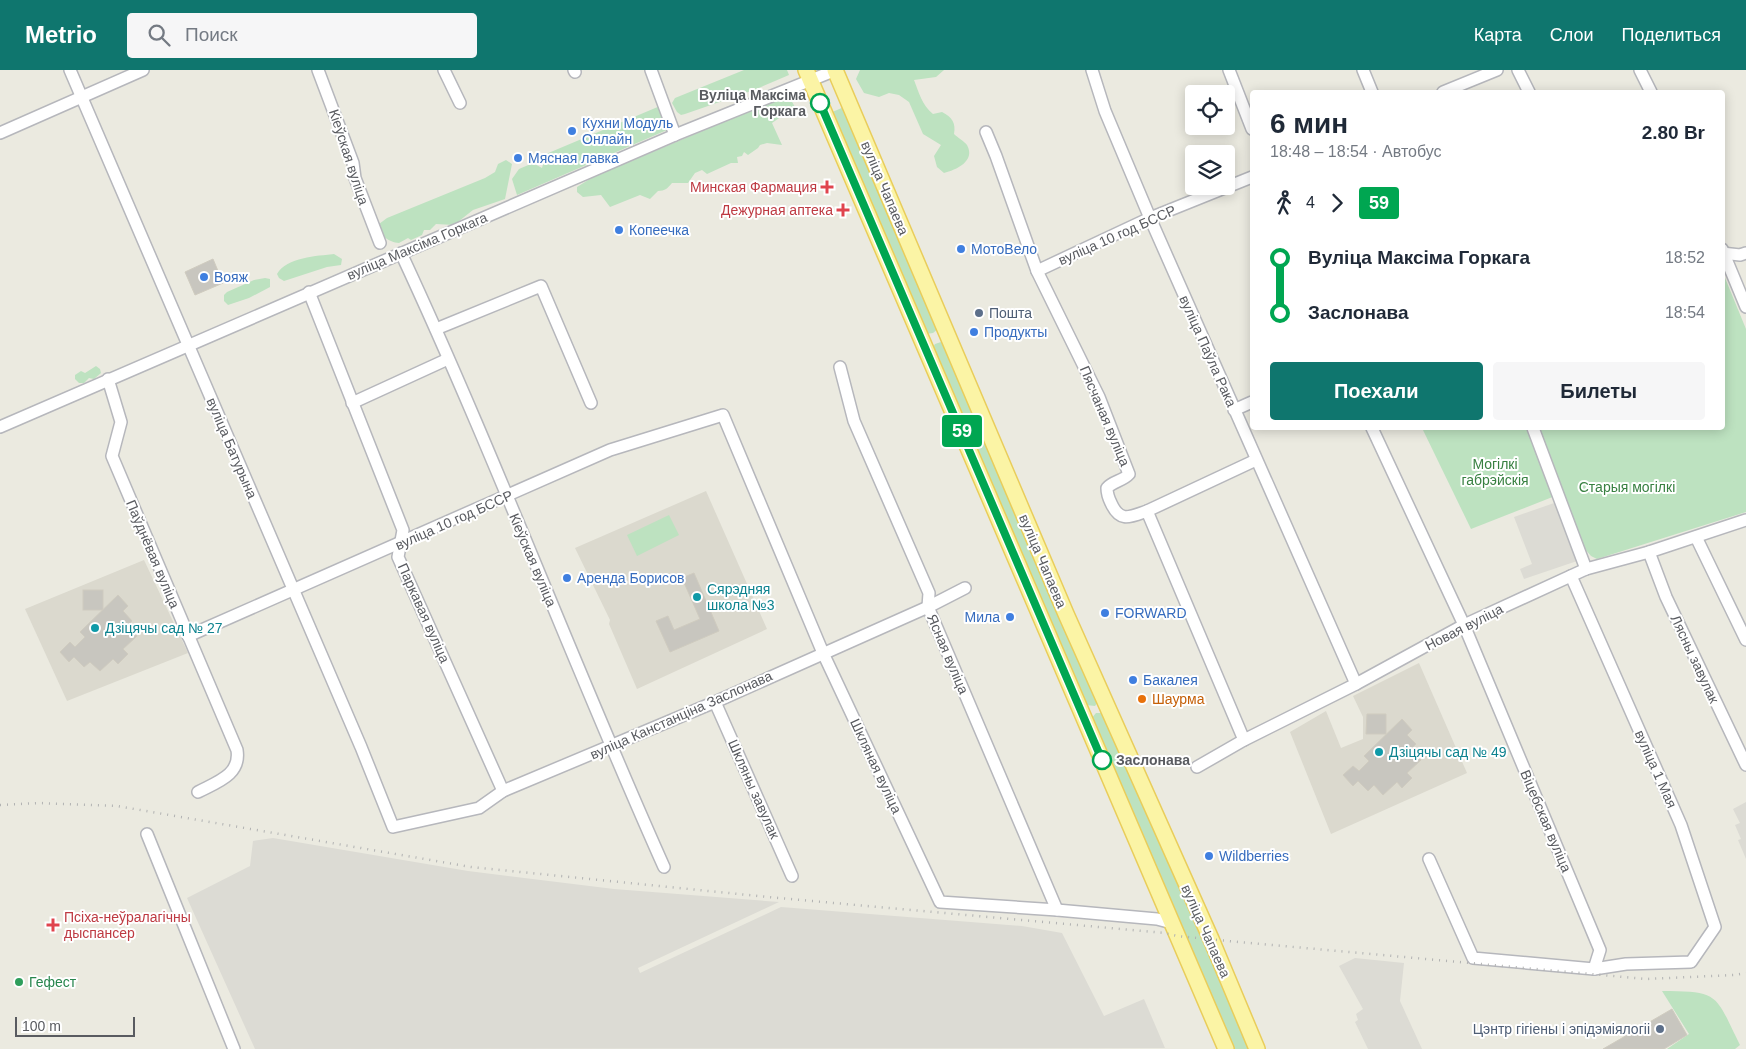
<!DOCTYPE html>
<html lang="ru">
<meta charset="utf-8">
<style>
:root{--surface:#fff;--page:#f6f6f7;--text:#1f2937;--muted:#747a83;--accent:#0f766e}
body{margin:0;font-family:Arial,sans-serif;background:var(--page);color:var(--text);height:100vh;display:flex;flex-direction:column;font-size:19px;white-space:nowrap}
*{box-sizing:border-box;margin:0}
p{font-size:16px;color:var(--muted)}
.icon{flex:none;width:28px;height:28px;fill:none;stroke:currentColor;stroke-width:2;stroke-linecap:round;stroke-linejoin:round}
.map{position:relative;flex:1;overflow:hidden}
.drawer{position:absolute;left:1250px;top:20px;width:475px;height:340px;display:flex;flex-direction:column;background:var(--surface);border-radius:5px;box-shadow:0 2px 12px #0003}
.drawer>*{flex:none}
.badge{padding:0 10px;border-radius:4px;font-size:18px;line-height:32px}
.fabs{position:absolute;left:1185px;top:15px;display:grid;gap:10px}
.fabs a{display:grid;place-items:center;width:50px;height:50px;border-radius:5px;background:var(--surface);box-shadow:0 2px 12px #0003;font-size:25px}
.scale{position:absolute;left:15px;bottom:12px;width:120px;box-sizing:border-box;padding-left:5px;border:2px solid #595b60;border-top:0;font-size:14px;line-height:18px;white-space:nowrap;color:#595b60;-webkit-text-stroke:4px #fff;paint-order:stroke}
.map>.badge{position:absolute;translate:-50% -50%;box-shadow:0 0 0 2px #fff}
.legs{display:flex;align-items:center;gap:8px;height:55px;padding:0 20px;font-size:16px}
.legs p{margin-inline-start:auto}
.headline{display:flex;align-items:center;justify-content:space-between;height:85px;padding:0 20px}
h1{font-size:28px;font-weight:800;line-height:38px}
.primary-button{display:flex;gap:10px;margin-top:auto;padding:10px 20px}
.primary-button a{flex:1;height:58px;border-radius:5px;background:var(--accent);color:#fff;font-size:20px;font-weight:800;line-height:58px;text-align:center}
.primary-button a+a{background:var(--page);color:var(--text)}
ul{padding:0 20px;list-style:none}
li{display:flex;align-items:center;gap:18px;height:55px;font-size:19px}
li i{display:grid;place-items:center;width:8px;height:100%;margin:0 6px;background:currentColor}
li i::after{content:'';width:12px;height:12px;margin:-6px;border:4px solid;border-radius:50%;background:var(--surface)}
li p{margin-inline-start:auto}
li:first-child i{background:linear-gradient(#0000 50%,currentColor 0)}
li:last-child i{background:linear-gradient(currentColor 50%,#0000 0)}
header{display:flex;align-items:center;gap:30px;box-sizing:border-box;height:70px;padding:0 25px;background:var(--accent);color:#fff}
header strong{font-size:24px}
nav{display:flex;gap:28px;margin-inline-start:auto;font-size:18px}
.search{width:350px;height:45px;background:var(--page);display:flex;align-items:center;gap:12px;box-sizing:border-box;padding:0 18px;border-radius:5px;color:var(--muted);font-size:19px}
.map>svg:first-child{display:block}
.industrial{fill:#dcdbd4}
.education{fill:#dbd9ce}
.green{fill:#bde2c0}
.building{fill:#c8c6bf;stroke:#cfcbbf}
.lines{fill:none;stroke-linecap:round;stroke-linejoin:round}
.minor-casing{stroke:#b6b7bc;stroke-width:14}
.major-casing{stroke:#e9cd5b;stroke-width:18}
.minor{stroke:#fff;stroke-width:11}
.major{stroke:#fbf4a5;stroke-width:15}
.rail{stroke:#b1b2b2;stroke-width:2.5;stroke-dasharray:1 6;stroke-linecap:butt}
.line-1-casing{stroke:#fff;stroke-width:11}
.line-1{stroke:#00a651;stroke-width:8}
.stop-1-dot{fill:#fff;stroke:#00a651;stroke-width:2.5}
.shop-dot{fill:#3f7fe0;stroke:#fff;stroke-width:2}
.health-dot{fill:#e0444e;stroke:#fff;stroke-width:2}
.service-dot{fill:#5c6f8a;stroke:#fff;stroke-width:2}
.culture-dot{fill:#0f9aa8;stroke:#fff;stroke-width:2}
.food-dot{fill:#e8710a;stroke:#fff;stroke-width:2}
.leisure-dot{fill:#2e9e5b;stroke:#fff;stroke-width:2}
.labels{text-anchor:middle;stroke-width:4;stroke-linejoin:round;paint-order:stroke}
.stop-label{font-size:14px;font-weight:bold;fill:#595b60;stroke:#fff;text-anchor:end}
.shop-label{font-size:14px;fill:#366cbe;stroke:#fff;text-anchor:start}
.street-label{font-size:14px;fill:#595b60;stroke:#fff}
.health-label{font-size:14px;fill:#be3a42;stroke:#fff;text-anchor:end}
.service-label{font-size:14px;fill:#4e5e75;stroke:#fff;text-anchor:start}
.park-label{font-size:14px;fill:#388041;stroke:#fff}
.culture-label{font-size:14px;fill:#0d838f;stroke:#fff;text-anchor:start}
.food-label{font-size:14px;fill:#c56008;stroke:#fff;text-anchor:start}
.leisure-label{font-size:14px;fill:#27864d;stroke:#fff;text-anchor:start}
</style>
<header>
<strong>Metrio</strong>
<div class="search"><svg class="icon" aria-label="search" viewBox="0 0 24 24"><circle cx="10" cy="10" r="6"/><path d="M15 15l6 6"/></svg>Поиск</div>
<nav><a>Карта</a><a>Слои</a><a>Поделиться</a></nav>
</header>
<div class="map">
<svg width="1746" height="979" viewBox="0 0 1746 979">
<rect width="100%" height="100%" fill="#ebeae0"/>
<!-- industrial -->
<g class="industrial">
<polygon points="1557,432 1580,490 1524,509 1520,499 1532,494 1514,447"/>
<polygon points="1746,732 1746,789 1738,770 1741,769 1735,755 1740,753 1733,739"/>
<polygon points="273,768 468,801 614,819 779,832 638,898 640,903 781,837 1022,856 1062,863 1104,946 1144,929 1165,978 255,979 187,828 250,796 253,771"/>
<polygon points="1355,888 1404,893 1400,931 1422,979 1368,979 1355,952 1358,950 1356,944 1363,939 1339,896"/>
</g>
<!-- education -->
<g class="education">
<polygon points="706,421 767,559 637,619 609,554 610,550 575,478"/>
<polygon points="144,490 188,583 67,631 25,539"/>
<polygon points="1419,593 1467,703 1331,764 1290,662 1326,641 1341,678 1363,669 1363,647 1353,626"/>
</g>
<!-- green -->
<g class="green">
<polygon points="744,0 787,0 789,5 754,20 685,44 681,45 677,42 672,33 675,28"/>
<path d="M860,0H944L936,7L914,10C919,23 922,35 933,44L942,42C952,47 956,53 954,64C958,68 964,71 967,75C976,91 956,100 944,103L937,97L934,86L941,75L923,64L909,32L899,25L889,23L879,27L864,23L856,9Z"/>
<path d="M788,25L795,37L772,53L782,75L767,73L760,75L758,78L748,85L744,82L742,86L737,87L738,93H731L707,104L702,100L695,103L688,113H672C668,118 665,121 658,121L650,129L640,125L610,137L601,125L583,127L577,122V117L593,107Z"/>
<polygon points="660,36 667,60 517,125 512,109 519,99 533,93 542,98 546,84"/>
<polygon points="844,37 938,259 933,263 926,264 830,43"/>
<path d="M506,90L512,94L505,129L473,140L454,155L436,154L430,160H424L422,165L411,170L408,168L399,173C389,172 379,166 379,154L387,148L485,108L495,102L498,94Z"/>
<path d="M334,184L342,189L341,195L327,197L284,211L279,208L277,204C287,187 317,186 334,184Z"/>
<polygon points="1723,203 1746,259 1746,442 1597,489 1591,486 1584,478 1538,358 1722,358"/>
<polygon points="265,208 270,209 270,217 249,228 228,235 224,231 224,225 227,222 254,210"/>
<polygon points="941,272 943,272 1099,630 1095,636 1086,635 932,279 935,274"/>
<polygon points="96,296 100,299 101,303 94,309 89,308 84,313 79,313 75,309 75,305 81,301 85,303"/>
<polygon points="1422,358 1528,358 1555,426 1471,459"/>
<polygon points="669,445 679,465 637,486 627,465"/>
<polygon points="1096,643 1102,643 1250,979 1231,979 1091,649"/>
<path d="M1662,921C1721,921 1715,925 1740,975L1735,979H1667L1689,964Z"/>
</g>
<!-- building -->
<g class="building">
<polygon points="213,189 223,213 195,225 185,202"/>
<polygon points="694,503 719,561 670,582 656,551 668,546 674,560 700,549 682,508"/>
<rect x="83" y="520" width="20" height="20"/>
<polygon points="118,525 128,536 123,541 132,551 127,556 137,566 123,579 128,584 118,594 113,589 100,601 90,592 84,597 74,587 69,592 60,582 70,572 75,577 85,567 80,562"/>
<polygon points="1367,644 1386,644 1386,664 1366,664"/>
<polygon points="1402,649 1412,660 1407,665 1416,674 1411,679 1421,690 1407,703 1412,708 1402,718 1397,712 1383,725 1374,715 1368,721 1358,711 1353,716 1343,705 1353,696 1359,701 1369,691 1364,686"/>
<polygon points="1672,939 1687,965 1664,979 1603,979"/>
</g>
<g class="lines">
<defs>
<g id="minor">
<polyline points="70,0 361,677 393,757 479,738 503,721 715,632 928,537 965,518"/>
<polyline points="318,0 353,93 355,108 380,173"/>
<polyline points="444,0 460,33"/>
<polyline points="574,0 575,2"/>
<polyline points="651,0 675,65"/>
<polyline points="1092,0 1105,41 1150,148 1356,614"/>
<polyline points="1229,0 1252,59"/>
<polyline points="1363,0 1372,22"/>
<polyline points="1518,0 1529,22"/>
<polyline points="1640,0 1651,22"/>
<polyline points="1443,22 1497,0"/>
<path d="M986,62L996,86L1037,201L1099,327L1127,399L1129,404C1123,411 1113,411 1107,418C1107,424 1108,427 1111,433C1120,453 1130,447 1147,441L1244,670"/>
<polyline points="0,63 143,0"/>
<polyline points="1722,179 1746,237"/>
<path d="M401,183C495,385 573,594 664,797"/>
<polyline points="1722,183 1740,185 1746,183"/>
<polyline points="1037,201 1150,148 1252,107"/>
<polyline points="309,222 403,460 398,487 503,721"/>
<polyline points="436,259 541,216 591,333"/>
<polyline points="840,297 854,351 929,523 928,537 1057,840"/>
<path d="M108,309L121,352L112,386L237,680C241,705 217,712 198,722"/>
<polyline points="352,333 448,289"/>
<polyline points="1234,340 1252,332"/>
<polyline points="0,357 675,65 836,0"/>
<polyline points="1372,358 1464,555 1600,880 1594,899"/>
<polyline points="1533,358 1586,499"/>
<polyline points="1147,441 1256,390"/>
<polyline points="1696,467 1746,570"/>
<polyline points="1649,482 1666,527 1746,695"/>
<polyline points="188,566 610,380 723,345 823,583 940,832 1057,840 1157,849 1172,853"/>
<polyline points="715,632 792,806"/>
<polyline points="1197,697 1244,670 1356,614 1464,555 1586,499 1649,482 1746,450"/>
<polyline points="147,764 234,979"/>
<polyline points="1429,789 1473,888 1594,899 1626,894 1691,892 1715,857 1681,755 1571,506"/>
</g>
<g id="major">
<polyline points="806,0 1226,979"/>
<polyline points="835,0 1066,544 1211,869 1257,979"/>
</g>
</defs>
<!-- minor casing -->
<use href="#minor" class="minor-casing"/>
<!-- major casing -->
<use href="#major" class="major-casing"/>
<!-- minor -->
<use href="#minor" class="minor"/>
<!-- major -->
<use href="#major" class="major"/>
<!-- rail -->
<polyline class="rail" points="0,735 39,733 117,736 471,797 768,827 1165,863 1177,866 1228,871 1646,909 1734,905 1746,903"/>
</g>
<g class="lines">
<defs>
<polyline id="line-1" points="820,33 1102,690"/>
</defs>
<!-- line-1 casing -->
<use href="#line-1" class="line-1-casing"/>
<!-- line-1 -->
<use href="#line-1" class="line-1"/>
</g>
<!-- markers -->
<g class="stop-1-dot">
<circle cx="820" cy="33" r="9"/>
<circle cx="1102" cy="690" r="9"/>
</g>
<g class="shop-dot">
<circle cx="572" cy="61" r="5"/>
<circle cx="518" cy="88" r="5"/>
<circle cx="619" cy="160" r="5"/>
<circle cx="961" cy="179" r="5"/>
<circle cx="204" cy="207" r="5"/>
<circle cx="974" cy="262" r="5"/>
<circle cx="567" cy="508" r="5"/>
<circle cx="1105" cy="543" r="5"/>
<circle cx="1010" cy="547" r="5"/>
<circle cx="1133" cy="610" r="5"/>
<circle cx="1209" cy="786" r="5"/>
</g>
<g class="health-dot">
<path d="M824.5 109.5h5v5h5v5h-5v5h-5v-5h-5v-5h5z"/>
<path d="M840.5 132.5h5v5h5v5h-5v5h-5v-5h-5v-5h5z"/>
<path d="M50.5 847.5h5v5h5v5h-5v5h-5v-5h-5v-5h5z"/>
</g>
<g class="service-dot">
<circle cx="979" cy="243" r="5"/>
<circle cx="1660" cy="959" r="5"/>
</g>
<g class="culture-dot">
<circle cx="697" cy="527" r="5"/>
<circle cx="95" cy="558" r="5"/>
<circle cx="1379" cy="682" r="5"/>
</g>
<circle class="food-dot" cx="1142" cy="629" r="5"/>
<circle class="leisure-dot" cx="19" cy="912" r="5"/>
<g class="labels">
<!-- stop labels -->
<g class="stop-label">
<text x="806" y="30">Вуліца Максіма<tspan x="806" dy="16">Горкага</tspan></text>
<text x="1116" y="695" text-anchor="start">Заслонава</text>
</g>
<!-- shop labels -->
<g class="shop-label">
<text x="582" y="58">Кухни Модуль<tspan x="582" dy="16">Онлайн</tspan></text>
<text x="528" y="93">Мясная лавка</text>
<text x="629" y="165">Копеечка</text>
<text x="971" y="184">МотоВело</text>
<text x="214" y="212">Вояж</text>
<text x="984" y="267">Продукты</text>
<text x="577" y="513">Аренда Борисов</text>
<text x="1115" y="548">FORWARD</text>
<text x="1000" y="552" text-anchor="end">Мила</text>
<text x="1143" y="615">Бакалея</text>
<text x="1219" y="791">Wildberries</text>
</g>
<!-- street labels -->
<g class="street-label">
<text transform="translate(349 87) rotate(72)" y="5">Кіеўская вуліца</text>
<text transform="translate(885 118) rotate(67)" y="5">вуліца Чапаева</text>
<text transform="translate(1117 165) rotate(-24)" y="5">вуліца 10 год БССР</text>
<text transform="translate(417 176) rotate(-23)" y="5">вуліца Максіма Горкага</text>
<text transform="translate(1208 281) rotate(66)" y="5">вуліца Паўла Рака</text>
<text transform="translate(1105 346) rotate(67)" y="5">Пясчаная вуліца</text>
<text transform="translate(232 378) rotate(67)" y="5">вуліца Батурына</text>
<text transform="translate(454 450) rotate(-24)" y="5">вуліца 10 год БССР</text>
<text transform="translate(153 484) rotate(67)" y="5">Паўднёвая вуліца</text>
<text transform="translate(533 490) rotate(67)" y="5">Кіеўская вуліца</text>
<text transform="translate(1043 491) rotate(67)" y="5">вуліца Чапаева</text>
<text transform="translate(424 543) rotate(66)" y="5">Паркавая вуліца</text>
<text transform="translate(1464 557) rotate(-27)" y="5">Новая вуліца</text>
<text transform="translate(948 584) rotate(67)" y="5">Ясная вуліца</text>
<text transform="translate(1695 589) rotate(65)" y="5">Лясны завулак</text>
<text transform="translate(681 645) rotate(-24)" y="5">вуліца Канстанціна Заслонава</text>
<text transform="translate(876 696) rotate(65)" y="5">Шкляная вуліца</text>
<text transform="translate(1656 699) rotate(66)" y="5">вуліца 1 Мая</text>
<text transform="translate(754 719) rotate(66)" y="5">Шкляны завулак</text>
<text transform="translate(1546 751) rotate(67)" y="5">Віцебская вуліца</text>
<text transform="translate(1206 861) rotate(66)" y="5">вуліца Чапаева</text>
</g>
<!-- health labels -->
<g class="health-label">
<text x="817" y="122">Минская Фармация</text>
<text x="833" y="145">Дежурная аптека</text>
<text x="64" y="852" text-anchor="start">Псіха-неўралагічны<tspan x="64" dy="16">дыспансер</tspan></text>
</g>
<!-- service labels -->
<g class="service-label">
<text x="989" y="248">Пошта</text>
<text x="1650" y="964" text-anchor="end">Цэнтр гігіены і эпідэміялогіі</text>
</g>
<!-- park labels -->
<g class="park-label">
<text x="1495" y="399">Могілкі<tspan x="1495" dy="16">габрэйскія</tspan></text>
<text x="1627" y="422">Старыя могілкі</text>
</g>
<!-- culture labels -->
<g class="culture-label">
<text x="707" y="524">Сярэдняя<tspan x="707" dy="16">школа №3</tspan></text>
<text x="105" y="563">Дзіцячы сад № 27</text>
<text x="1389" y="687">Дзіцячы сад № 49</text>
</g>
<!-- food labels -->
<g class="food-label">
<text x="1152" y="634">Шаурма</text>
</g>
<!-- leisure labels -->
<g class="leisure-label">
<text x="29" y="917">Гефест</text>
</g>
</g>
</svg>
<div class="fabs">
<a><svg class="icon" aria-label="locate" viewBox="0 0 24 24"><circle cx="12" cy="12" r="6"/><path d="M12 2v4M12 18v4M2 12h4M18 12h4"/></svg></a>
<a><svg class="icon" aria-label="layers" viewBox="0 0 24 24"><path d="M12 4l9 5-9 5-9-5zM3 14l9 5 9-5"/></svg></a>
</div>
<div class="scale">100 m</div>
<b class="badge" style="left:962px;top:361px;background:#00a651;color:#fff">59</b>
<section class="drawer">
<div class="headline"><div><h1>6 мин</h1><p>18:48 – 18:54 · Автобус</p></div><b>2.80 Br</b></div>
<div class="legs"><svg class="icon" aria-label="walk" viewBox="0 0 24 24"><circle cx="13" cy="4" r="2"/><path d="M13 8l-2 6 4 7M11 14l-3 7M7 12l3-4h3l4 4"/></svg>4<svg class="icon" aria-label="forward" viewBox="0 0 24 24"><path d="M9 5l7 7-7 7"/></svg><b class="badge" style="background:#00a651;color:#fff">59</b></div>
<ul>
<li><i style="color:#00a651"></i><b>Вуліца Максіма Горкага</b><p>18:52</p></li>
<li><i style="color:#00a651"></i><b>Заслонава</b><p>18:54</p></li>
</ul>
<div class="primary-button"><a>Поехали</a><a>Билеты</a></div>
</section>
</div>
